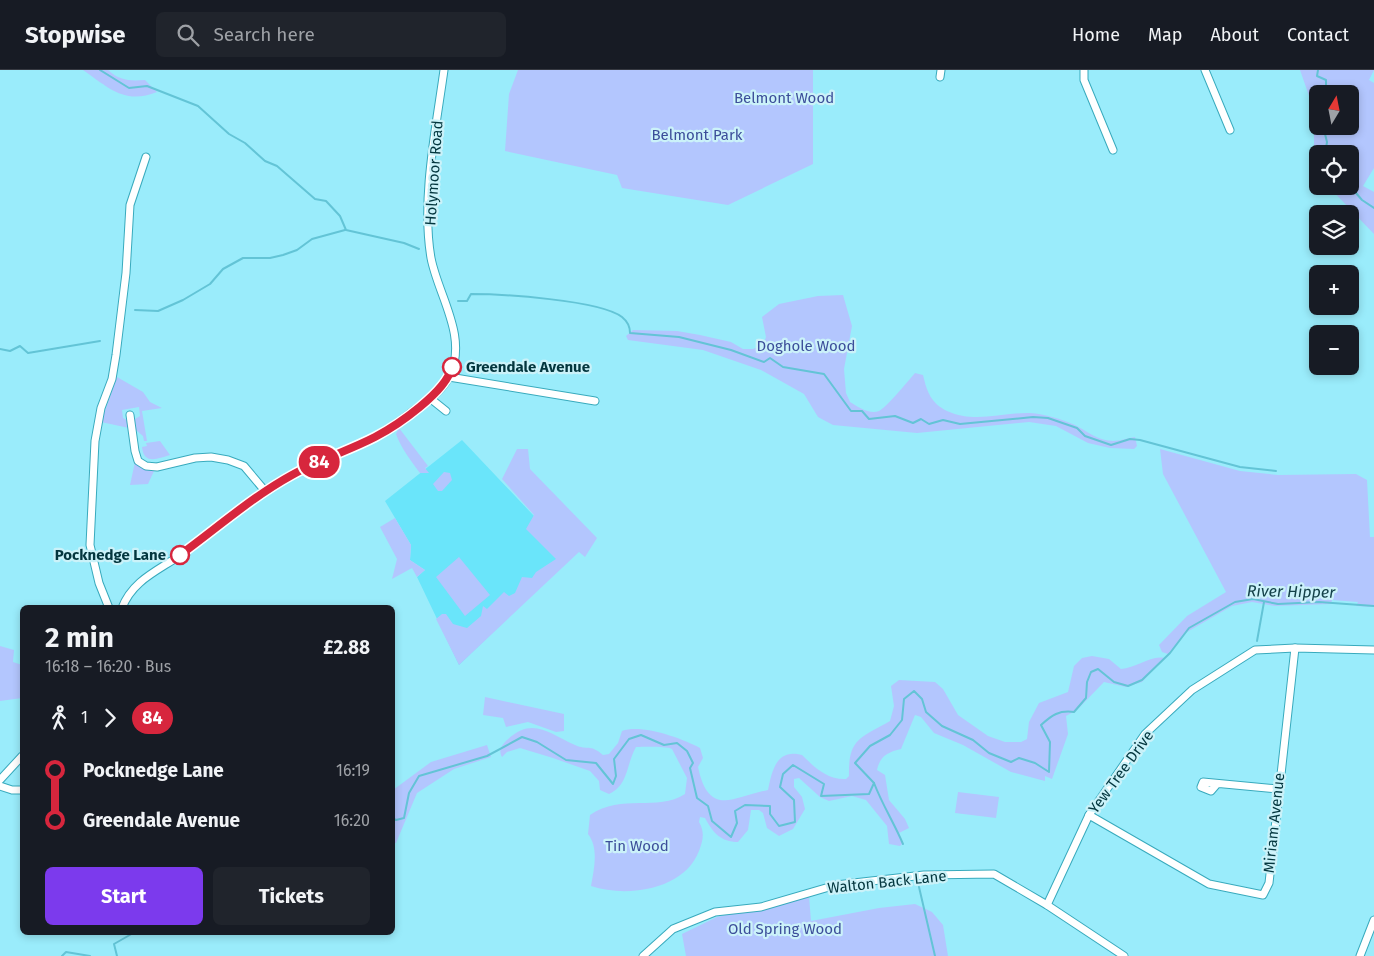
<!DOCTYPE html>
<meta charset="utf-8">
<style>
:root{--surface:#171b24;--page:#20242c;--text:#f1f3f6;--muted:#9ea1a6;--line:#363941;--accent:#7c3aed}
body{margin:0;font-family:"Fira Sans",sans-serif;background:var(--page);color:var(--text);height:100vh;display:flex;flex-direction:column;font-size:19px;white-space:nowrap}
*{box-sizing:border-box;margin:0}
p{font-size:16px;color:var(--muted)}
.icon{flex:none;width:28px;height:28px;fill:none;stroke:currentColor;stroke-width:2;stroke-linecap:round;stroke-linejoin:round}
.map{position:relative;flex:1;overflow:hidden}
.drawer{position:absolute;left:20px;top:535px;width:375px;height:330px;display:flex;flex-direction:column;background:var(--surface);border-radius:8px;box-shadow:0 2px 8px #0003}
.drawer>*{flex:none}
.badge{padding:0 10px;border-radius:16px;font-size:18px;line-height:32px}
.needle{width:32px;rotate:10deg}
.controls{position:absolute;left:1309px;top:15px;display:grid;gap:10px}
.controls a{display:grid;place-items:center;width:50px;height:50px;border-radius:8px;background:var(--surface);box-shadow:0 2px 8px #0003;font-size:25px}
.map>.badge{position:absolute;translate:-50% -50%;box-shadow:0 0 0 2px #fff}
.legs{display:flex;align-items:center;gap:8px;height:55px;padding:0 25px;font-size:16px}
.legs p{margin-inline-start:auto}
.head{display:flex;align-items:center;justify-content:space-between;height:85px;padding:0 25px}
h1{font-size:28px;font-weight:700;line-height:38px}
.primary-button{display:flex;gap:10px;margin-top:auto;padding:10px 25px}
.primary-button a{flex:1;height:58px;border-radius:8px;background:var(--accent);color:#fff;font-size:20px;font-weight:700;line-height:58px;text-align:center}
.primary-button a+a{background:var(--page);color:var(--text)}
ul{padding:0 25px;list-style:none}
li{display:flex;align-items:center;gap:18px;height:50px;font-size:19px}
li i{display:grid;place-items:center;width:8px;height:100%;margin:0 6px;background:currentColor}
li i::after{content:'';width:12px;height:12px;margin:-6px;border:4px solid;border-radius:50%;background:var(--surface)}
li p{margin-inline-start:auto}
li:first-child i{background:linear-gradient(#0000 50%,currentColor 0)}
li:last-child i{background:linear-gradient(currentColor 50%,#0000 0)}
header{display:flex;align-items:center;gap:30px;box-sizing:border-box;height:70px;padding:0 25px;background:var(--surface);border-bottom:1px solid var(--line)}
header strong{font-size:24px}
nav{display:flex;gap:28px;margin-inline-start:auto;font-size:18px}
.search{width:350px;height:45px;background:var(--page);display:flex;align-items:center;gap:12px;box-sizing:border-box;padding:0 18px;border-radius:8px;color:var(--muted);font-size:19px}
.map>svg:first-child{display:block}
.built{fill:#6ae5fa}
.green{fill:#b3c6fe;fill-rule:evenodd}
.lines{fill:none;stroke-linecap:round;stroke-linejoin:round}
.stream{stroke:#63c4d6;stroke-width:2}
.minor-casing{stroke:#38aabd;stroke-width:9}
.minor{stroke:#fff;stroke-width:7}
.line-1-casing{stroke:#fff;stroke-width:11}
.line-1{stroke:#d7263d;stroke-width:8}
.stop-1-dot{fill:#fff;stroke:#d7263d;stroke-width:2.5}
.labels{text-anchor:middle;stroke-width:4.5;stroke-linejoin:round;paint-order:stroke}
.park-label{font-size:15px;fill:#3c4e9a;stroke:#cbf2f9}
.street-label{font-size:15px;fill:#03363e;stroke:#cbf2f9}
.stop-label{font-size:15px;font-weight:bold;fill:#03363e;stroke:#cbf2f9;text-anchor:start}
.water-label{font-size:16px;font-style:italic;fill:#144149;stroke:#cbf2f9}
</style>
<header>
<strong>Stopwise</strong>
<div class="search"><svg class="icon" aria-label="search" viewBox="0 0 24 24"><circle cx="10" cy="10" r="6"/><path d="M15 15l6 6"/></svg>Search here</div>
<nav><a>Home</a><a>Map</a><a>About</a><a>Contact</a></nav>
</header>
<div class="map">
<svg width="1374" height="886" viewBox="0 0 1374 886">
<rect width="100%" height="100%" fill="#9aecfb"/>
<!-- built -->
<polygon class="built" points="462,370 534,446 563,495 459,595 417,507 425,500 410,490 411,475 385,431"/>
<!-- green -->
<g class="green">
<path d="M83,0H108C120,11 130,11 145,10L157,22C125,35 109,18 83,0Z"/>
<polygon points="518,0 813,0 813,94 728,135 622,118 617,105 505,81 509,24"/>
<path d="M1300,0H1374L1369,10L1374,13V98L1363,116L1374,122V164L1328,116H1350V84H1318L1317,102L1314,85V40ZM1318,24H1350V56H1318Z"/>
<path d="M843,225L852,256L844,299L846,323L850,332C858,337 870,345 879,341C887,337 908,311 915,303L923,305C927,322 931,333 947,341C976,354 1002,342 1030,343C1045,344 1061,349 1075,355C1087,361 1098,371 1113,371C1120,371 1128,368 1135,367L1137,376L1134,379L1110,378L1088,373L1056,356L1029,352L917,363L833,355L818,347L804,324L761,300L703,280L628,270L626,266L633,260L677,261L700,265L731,272L743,279H753L763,275L766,267L762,247L779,234L818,226Z"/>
<polygon points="117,307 143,322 150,332 162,338 142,341 147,371 144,371 143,366 136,360 135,349 140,346 139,337 122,340 123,348 129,351 129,358 101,352"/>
<path d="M399,358L428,396L425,398L429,403H420C411,391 401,378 396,364Z"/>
<path d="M160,371L170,385C157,389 144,395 142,377L147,376L146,373Z"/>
<polygon points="517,379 528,379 530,399 597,468 585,487 579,482 459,595 436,549 442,544 446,544 453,554 467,558 481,546 483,536 487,539 504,522 509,526 515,523 522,507 532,508 536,502 556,489 526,459 534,445 502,409"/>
<polygon points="1160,379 1240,401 1278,405 1356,404 1367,410 1370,467 1374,467 1374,537 1356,536 1358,532 1332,530 1331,534 1275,536 1252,532 1232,536 1187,562 1168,584 1162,582 1159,575 1187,546 1226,522 1163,404"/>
<polygon points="135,392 143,398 154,401 148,414 130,415"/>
<polygon points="444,402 450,403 452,410 442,421 438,421 433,414"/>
<polygon points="395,448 411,475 410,490 425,500 417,507 412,498 392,509 397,489 380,457"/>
<polygon points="459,487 490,525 465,546 436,507"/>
<polygon points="0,576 14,580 13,592 22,595 22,628 0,631"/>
<path d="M1092,586L1109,589L1121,599C1136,598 1151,585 1164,588L1142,612L1126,617L1104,612L1077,640L1066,646L1068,664L1052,709L1045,706V711L1011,702L963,675L934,663L921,647L915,645L901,679C888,682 880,686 877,700L885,705L889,730L905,749L909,758L899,763L903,773L900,776L889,774L887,756L866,730L852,726L829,731L820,727L799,708L794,709V717L802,727L805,739L793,759L779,766L767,758L763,743L759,740H751L748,760L738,772C721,772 713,763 705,748L700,747L699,752C705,762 703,771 699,781C684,820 627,828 591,816C594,799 599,778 588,764L590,745C622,723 657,742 685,724L687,708L672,679C666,676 644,677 636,677C626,694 629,715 609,724L600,720L599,711L590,701L553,688L520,678L507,682L502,687C498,680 502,675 507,670C533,646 549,664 575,675C588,681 589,673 603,685L609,684L618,673L622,661C642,654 681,668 700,678L703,688L698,697C709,748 733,727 768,720C772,700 777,678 802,685C815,698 828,710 846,709L849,706C848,668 861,668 890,651L894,636L891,616L899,610L935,612L943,619L958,645L988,666L1005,672H1021L1027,669L1029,652L1039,633L1068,622L1074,596L1082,588Z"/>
<polygon points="485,627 564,644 564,661 556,662 528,652 506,657 503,648 483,645"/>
<polygon points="487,675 491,687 454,699 417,723 396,773 393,773 393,720 431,692"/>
<polygon points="958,722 999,727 996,748 955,743"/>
<polygon points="809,826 811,851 879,838 915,834 932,842 943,855 948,886 686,886 682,864 717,847"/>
</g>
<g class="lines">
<!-- stream -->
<g class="stream">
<polyline points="100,0 129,18 147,16 198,36 229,64 245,73 265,91 277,96 315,129 326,131 340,146 346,160 404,173 419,179"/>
<polyline points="1318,0 1317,6 1326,10 1326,24"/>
<polyline points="1323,56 1327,72 1325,84"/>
<polyline points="1350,116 1362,130 1374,138"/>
<path d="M458,231H467L471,224C501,224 600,230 622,247C627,251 630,257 630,263L679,267L731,280L764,292L770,288L783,297L824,304L851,341H862L869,349L895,346L913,353L921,349L929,354L943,350L960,354L1033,347L1048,348L1077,358L1085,366L1111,375L1130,369L1140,370L1240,397L1276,401"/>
<polyline points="135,240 158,241 183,230 210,214 223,199 243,188 270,188 283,185 297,180 312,169 345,160"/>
<polyline points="0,279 10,281 20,276 28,283 100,271"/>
<polyline points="1257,571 1264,532"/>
<path d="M874,713C882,734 894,753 903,774"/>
<path d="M392,748L396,750L404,748L409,723L419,706L487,686L522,667L537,672L566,690L596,693L613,714L616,706L614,689L629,669L641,665L664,675L677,673L687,681L693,693L690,698L697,728L708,736L712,751L731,767L737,753L735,741L745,735L770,736V744L779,756L795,752L794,730L780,717L783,704L793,695L824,714L821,726L869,724L874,713L855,693L870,676L890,665L902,650L904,629L914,621L922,629L926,642L942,656L973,670L989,683L1011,692L1019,688L1035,693L1049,702L1050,672L1041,655C1052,645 1059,640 1074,642L1086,628L1087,612L1091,602L1098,599L1114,612L1128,616L1142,610L1170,583L1189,558L1235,532L1253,529L1278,534L1319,532L1374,536"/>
<polyline points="919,817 935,886"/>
<polyline points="62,886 66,882 90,886"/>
<polyline points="117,886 114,874 135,862"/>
</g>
<defs>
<g id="minor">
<polyline points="1084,0 1084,10 1113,80"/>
<polyline points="1205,0 1230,60"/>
<polyline points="940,7 941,0"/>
<polyline points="449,307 595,331"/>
<polyline points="431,329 446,341"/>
<polyline points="130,345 135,381 138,391 146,396 157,397 195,388 211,387 228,390 244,396 265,421"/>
<polyline points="109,538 99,513 90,475 95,371 101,338 112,309 116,285 126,203 130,135 146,87"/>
<path d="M122,538C132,511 157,501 179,486C217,459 252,426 293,404C319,389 349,381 375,367C389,360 401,350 413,341C427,332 443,320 450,305C468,266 438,225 431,188C421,130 436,58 444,0"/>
<polyline points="0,710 22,686"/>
<polyline points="1217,714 1211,721 1201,717 1203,712 1277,719"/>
<polyline points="0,716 12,720 22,720"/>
<polyline points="1089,745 1209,814 1263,825 1269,813 1295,578"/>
<polyline points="1047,835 1089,745 1145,664 1192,620 1255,580 1295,578 1374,580"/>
<polyline points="643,886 673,859 715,842 761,837 836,815 924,805 994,804 1047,835 1124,886"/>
<polyline points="1360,886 1374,850"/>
</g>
</defs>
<!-- minor casing -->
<use href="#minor" class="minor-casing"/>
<!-- minor -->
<use href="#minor" class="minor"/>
</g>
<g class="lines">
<defs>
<path id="line-1" d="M180,485C217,458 252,427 292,405C318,390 348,381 375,367C398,355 446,322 452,297"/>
</defs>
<!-- line-1 casing -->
<use href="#line-1" class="line-1-casing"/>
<!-- line-1 -->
<use href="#line-1" class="line-1"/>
</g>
<!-- markers -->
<g class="stop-1-dot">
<circle cx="452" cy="297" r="9"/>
<circle cx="180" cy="485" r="9"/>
</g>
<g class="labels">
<!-- park labels -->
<g class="park-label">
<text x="784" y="33">Belmont Wood</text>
<text x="697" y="70">Belmont Park</text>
<text x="806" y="281">Doghole Wood</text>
<text x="637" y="781">Tin Wood</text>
<text x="785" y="864">Old Spring Wood</text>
</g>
<!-- street labels -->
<g class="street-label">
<text transform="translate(434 103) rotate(-86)" y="5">Holymoor Road</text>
<text transform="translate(1121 702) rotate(-54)" y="5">Yew Tree Drive</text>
<text transform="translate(1274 753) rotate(-84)" y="5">Miriam Avenue</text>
<text transform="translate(887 812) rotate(-6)" y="5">Walton Back Lane</text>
</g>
<!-- stop labels -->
<g class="stop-label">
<text x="466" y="302">Greendale Avenue</text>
<text x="166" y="490" text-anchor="end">Pocknedge Lane</text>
</g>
<!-- water labels -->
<g class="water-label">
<text transform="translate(1291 521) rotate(1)" y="6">River Hipper</text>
</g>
</g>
</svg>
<div class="controls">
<a><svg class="needle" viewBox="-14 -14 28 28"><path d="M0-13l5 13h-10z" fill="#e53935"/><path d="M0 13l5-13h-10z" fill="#9ea1a6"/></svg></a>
<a><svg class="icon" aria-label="locate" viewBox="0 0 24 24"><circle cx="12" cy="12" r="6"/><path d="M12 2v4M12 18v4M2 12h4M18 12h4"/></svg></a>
<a><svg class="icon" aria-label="layers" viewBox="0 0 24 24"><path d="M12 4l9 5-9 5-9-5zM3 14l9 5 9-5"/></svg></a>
<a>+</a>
<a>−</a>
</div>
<b class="badge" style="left:319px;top:392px;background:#d7263d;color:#fff">84</b>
<section class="drawer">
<div class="head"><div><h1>2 min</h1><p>16:18 – 16:20 · Bus</p></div><b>£2.88</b></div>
<div class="legs"><svg class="icon" aria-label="walk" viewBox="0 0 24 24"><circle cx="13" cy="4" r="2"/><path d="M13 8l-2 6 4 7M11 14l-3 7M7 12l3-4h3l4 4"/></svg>1<svg class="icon" aria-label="forward" viewBox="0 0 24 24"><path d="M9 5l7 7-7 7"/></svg><b class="badge" style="background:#d7263d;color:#fff">84</b></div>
<ul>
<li><i style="color:#d7263d"></i><b>Pocknedge Lane</b><p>16:19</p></li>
<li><i style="color:#d7263d"></i><b>Greendale Avenue</b><p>16:20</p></li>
</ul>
<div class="primary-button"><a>Start</a><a>Tickets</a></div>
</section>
</div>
